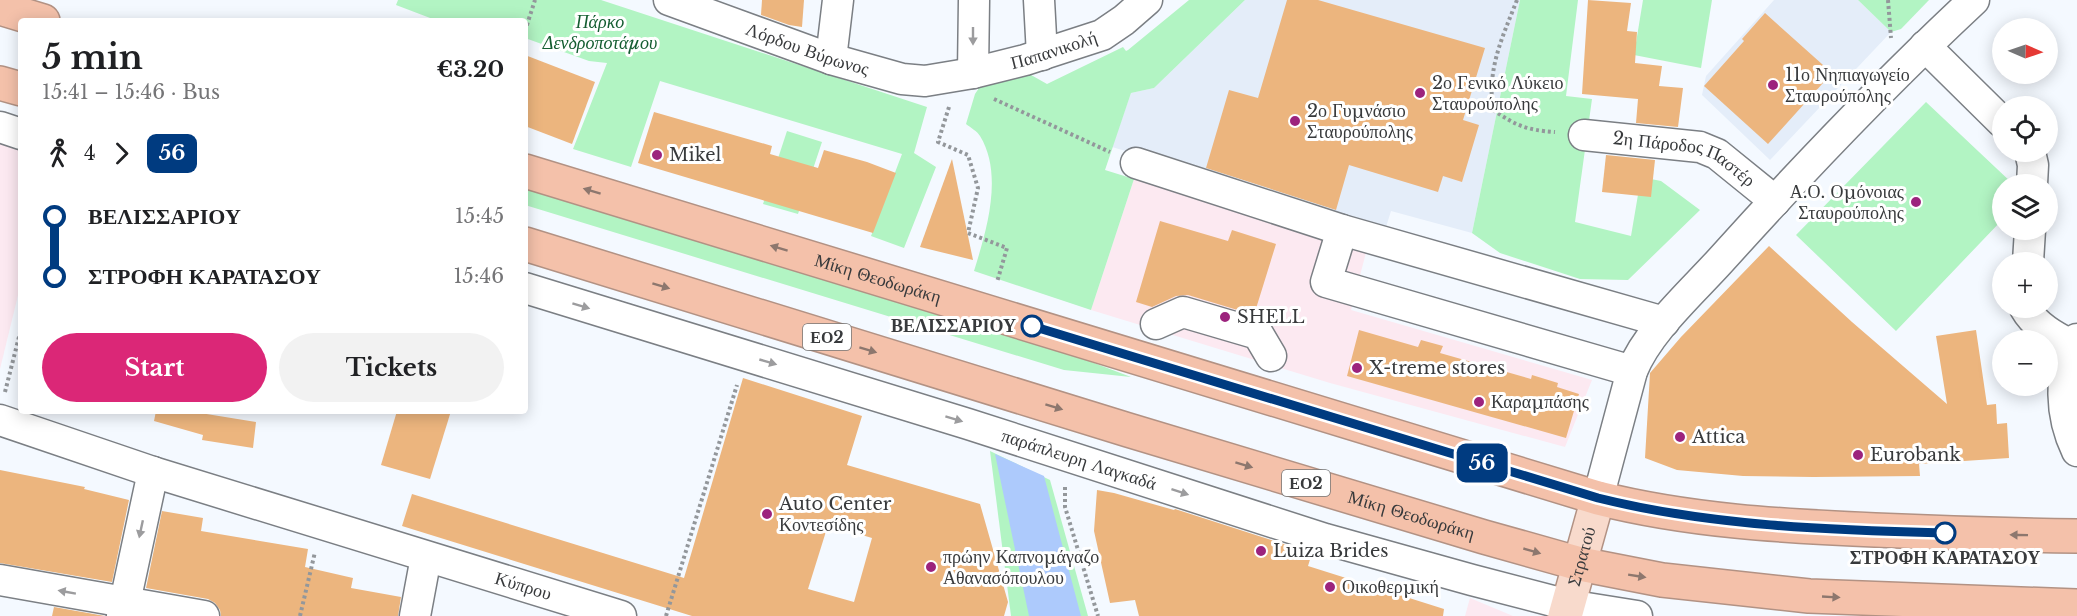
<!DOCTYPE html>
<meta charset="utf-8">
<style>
:root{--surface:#fff;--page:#f2f2f2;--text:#202124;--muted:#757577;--accent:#db2777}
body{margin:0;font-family:"Libre Baskerville",serif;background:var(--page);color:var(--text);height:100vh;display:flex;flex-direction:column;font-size:22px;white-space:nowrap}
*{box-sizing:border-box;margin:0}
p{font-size:20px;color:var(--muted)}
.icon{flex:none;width:33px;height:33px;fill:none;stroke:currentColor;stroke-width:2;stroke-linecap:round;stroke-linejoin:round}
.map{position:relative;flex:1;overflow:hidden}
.panel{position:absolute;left:18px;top:18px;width:510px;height:396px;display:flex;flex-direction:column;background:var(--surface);border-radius:6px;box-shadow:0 3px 15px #0003}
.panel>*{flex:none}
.badge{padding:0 12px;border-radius:9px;font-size:21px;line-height:39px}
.needle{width:39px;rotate:92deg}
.fabs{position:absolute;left:1992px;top:18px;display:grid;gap:12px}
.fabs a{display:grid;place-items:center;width:66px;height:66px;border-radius:50%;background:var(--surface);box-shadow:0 3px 15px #0003;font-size:30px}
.map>.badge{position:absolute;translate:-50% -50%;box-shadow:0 0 0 3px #fff}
.legs{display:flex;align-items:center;gap:9px;height:66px;padding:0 24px;font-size:20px}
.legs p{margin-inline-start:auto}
.head{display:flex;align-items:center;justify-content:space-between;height:102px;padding:0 24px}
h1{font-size:33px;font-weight:700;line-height:45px}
.button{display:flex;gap:12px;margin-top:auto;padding:12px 24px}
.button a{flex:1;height:69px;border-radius:36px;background:var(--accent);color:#fff;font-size:24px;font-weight:700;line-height:69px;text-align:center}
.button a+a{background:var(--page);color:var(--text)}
ul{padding:0 24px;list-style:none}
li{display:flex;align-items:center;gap:21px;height:60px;font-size:22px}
li i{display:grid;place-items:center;width:9px;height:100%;margin:0 8px;background:currentColor}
li i::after{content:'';width:15px;height:15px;margin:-8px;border:4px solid;border-radius:50%;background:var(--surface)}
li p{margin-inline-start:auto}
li:first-child i{background:linear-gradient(#0000 50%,currentColor 0)}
li:last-child i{background:linear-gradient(currentColor 50%,#0000 0)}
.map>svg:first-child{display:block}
.commercial{fill:#fce9f1}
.built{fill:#e4edf9}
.green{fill:#b2f4c3}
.water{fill:#adcafc}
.building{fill:#ecb57e;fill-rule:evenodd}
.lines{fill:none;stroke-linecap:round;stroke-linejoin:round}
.minor-casing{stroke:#7b7f84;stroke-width:33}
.major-casing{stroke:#b29284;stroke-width:36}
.highway-casing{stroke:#b29284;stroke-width:36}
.path{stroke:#93979b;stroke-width:4;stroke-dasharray:3 3;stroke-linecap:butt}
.minor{stroke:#fff;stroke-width:30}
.major{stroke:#f8dacc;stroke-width:33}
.highway{stroke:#f4c1aa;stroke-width:33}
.oneway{fill:#9c9c9e}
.oneway2{fill:#8d776e}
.line-1-casing{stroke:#fff;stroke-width:14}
.line-1{stroke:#003b80;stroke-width:9}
.poi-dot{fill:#9c237d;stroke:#fff;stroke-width:2}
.stop-1-dot{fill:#fff;stroke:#003b80;stroke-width:3}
.labels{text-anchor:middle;stroke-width:6;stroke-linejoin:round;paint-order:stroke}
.shield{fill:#fff;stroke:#747576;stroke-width:1.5}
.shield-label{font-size:16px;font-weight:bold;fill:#383a3c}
.park-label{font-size:18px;font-style:italic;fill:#145d31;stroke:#fff}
.street-label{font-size:18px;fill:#383a3c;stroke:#fff}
.poi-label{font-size:18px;fill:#383a3c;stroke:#fff;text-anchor:start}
.stop-label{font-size:18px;font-weight:bold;fill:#383a3c;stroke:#fff;text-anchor:end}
</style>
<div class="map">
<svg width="2077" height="616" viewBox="0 0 2077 616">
<rect width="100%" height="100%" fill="#f4f9ff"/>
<!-- commercial -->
<g class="commercial">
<polygon points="0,142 21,148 21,283 0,369"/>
<polygon points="1134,179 1368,245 1351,310 1592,380 1565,447 1330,383 1091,310"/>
<polygon points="1470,598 1513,616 1465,616"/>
</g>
<!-- built -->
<g class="built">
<polygon points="1245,0 1520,0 1472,233 1391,211 1386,227 1112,147 1131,93 1154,88"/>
<polygon points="1774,0 1858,0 1891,32 1770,160 1702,95 1706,76"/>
</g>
<!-- green -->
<g class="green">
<polygon points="398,0 601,0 927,107 914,153 936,167 904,248 871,236 902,154 660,81 631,167 573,149 607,63 589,61 525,38 525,21 438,21 396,5"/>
<path d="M1189,0H1245L1154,88L1131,93L1105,170L1134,179L1091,310L974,271C986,232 1004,175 980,136C977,131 971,128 966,124L975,94L979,88L987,85L985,75L1017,67L1047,84L1123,47L1126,51L1128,50Z"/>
<polygon points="1520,0 1578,0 1566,96 1592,99 1575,222 1631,236 1641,177 1661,181 1700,210 1628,280 1580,279 1500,253 1472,233"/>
<polygon points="1643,0 1712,0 1701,68 1634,55"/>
<polygon points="1858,0 1929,0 1901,29 1891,32"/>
<polygon points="1926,102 2013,184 2002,184 2002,220 1896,331 1796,235"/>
<polygon points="787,131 822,142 798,214 763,204"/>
<polygon points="525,187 910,306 1052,347 1131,377 1064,370 525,205"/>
<polygon points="990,451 1050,480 1088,616 1011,616"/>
</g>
<!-- water -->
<polygon class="water" points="995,454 1044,476 1081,616 1029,616"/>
<!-- building -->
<g class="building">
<polygon points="762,0 804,0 802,27 789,25 761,15"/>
<polygon points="1287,0 1318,0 1485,48 1463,120 1479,125 1462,182 1443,176 1438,192 1349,165 1336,210 1206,168 1229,90 1258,98"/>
<polygon points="1588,0 1631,3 1627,31 1637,32 1635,63 1662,66 1659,86 1683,88 1678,127 1636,123 1638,99 1582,94"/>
<polygon points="1765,13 1832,73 1768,144 1704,86 1744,41 1742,39"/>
<polygon points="525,55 595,82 572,144 525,126"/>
<polygon points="654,112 772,146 770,154 818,168 824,150 867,162 896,173 873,233 638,163"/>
<polygon points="1606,155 1655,160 1651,197 1602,192"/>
<polygon points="952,159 973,260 920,247"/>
<polygon points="1160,221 1228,241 1232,230 1276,244 1254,315 1188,295 1176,296 1152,307 1136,302"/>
<polygon points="1769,246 1852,322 1947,404 1936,336 1976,330 1987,405 1996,404 1997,424 2007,423 2009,458 1919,464 1920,476 1813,477 1743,476 1677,470 1645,458 1650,373 1681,337"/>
<polygon points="1359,330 1418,347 1421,340 1443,346 1440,353 1531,379 1532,375 1558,383 1557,387 1579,394 1566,438 1347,376"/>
<path d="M743,378L862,416L847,465L980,504L1008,602L1004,616H692L402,526L412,494L684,578ZM828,525L872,538L854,602L808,589Z"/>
<polygon points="156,411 188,411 256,422 253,448 202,440 203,435 154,421"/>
<polygon points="397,411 451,411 430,479 381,465"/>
<polygon points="0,470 85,487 84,489 129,500 112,582 0,563"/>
<polygon points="1097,490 1114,493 1174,510 1175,509 1312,553 1308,566 1444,609 1443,616 1139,616 1135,600 1110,603 1094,531"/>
<polygon points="162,511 203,518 201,531 308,549 305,567 353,578 351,588 401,597 398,616 221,616 220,610 215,603 208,599 146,588"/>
<polygon points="54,607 105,616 52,616"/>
</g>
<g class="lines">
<defs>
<g id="minor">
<path id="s1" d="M669,0L831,59L902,79L925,81L973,73L1025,60L1102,35L1124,20L1147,0"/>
<polyline points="1039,0 1042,55"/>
<polyline points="1925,46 2002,122"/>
<polyline points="831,59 838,0"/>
<polyline points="973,73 974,0"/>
<polyline points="0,127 21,134"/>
<path id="s2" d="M1584,135L1700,147L1717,154L1775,201"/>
<polyline points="2030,152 2033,165 2032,184"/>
<polyline points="1136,163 1342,230 1664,322"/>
<polyline points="1342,230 1326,282 1632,371"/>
<polyline points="2028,262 2030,230"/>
<path id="s3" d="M525,288L968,424L1325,539L1472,580L1568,605L1637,616"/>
<path d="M2025,308C2035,326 2055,337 2073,346"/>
<polyline points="1156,324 1183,312 1258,334 1271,356"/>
<path d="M2077,339C2058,373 2060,416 2077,451"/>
<path id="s4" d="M0,420L153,472L621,616"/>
<path d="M1598,498L1632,371C1648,331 1691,293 1720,261C1801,171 1885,83 1974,0"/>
<polyline points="0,580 204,616"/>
<polyline points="122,616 153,472"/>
<polyline points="415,616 426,557"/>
</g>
<g id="major">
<path id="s5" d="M1565,616L1598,498"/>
</g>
<g id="highway">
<polyline points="0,8 43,21"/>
<polyline points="0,83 21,89"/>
<path id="s6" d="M525,171L1598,498C1689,521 1783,526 1875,530C1943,533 2010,535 2077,536"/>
<path id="s7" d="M525,244L1128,430L1484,537L1580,564L1662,580L1809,596L2077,606"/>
</g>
</defs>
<!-- minor casing -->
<use href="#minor" class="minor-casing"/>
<!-- major casing -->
<use href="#major" class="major-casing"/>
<!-- highway casing -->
<use href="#highway" class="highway-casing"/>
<!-- path -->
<g class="path">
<path d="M1517,0C1502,38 1487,69 1493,110C1517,126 1526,130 1555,132"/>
<polyline points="1888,0 1891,38"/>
<polyline points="525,31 535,0"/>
<polyline points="994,99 1110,152"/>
<polyline points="949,107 938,142 968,155 978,188 968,233 1007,248 997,282"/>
<polyline points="5,392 21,329"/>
<polyline points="1065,487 1065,507 1098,616"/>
<polyline points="300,616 315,552"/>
<polyline points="666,616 737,385"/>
</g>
<!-- minor -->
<use href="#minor" class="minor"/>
<!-- major -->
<use href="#major" class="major"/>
<!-- highway -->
<use href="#highway" class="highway"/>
</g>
<!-- one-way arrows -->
<defs><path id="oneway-solid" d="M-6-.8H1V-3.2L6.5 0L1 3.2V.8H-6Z" transform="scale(1.5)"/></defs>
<g class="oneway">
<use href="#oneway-solid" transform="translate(973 36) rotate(90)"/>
<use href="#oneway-solid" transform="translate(581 306) rotate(17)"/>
<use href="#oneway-solid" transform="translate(768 362) rotate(16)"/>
<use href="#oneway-solid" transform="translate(954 419) rotate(17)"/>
<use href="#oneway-solid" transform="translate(1180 492) rotate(18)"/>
<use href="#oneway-solid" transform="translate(141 529) rotate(102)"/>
<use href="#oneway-solid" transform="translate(67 592) rotate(-170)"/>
</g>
<g class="oneway2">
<use href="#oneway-solid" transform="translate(592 191) rotate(-163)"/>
<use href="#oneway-solid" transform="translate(779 248) rotate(-163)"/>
<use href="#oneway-solid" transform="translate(661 286) rotate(17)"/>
<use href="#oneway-solid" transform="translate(868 350) rotate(17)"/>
<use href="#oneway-solid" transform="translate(1054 407) rotate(17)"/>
<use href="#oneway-solid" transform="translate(1244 465) rotate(17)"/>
<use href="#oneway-solid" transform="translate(2019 535) rotate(-179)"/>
<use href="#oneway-solid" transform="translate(1532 551) rotate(16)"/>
<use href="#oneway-solid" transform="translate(1637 576) rotate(9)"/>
<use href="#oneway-solid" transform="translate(1831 597) rotate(3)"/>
</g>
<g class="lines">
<defs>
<path id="line-1" d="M1032,326L1598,498C1711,526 1829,530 1945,533"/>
</defs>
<!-- line-1 casing -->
<use href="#line-1" class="line-1-casing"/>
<!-- line-1 -->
<use href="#line-1" class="line-1"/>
</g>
<!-- markers -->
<g class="poi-dot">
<circle cx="1773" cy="85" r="6"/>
<circle cx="1420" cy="93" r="6"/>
<circle cx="1295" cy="121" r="6"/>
<circle cx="657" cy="155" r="6"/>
<circle cx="1916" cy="202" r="6"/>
<circle cx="1225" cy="317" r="6"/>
<circle cx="1357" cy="368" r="6"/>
<circle cx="1479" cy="402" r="6"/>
<circle cx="1680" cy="437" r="6"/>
<circle cx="1858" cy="455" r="6"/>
<circle cx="767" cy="514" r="6"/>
<circle cx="1261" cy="551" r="6"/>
<circle cx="931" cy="567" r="6"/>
<circle cx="1330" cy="587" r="6"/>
</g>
<g class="stop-1-dot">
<circle cx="1032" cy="326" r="10"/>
<circle cx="1945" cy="533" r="10"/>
</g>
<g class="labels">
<!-- shield labels -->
<g class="shield">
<rect x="803" y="324" width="48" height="26" rx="4.5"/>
<rect x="1282" y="470" width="48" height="26" rx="4.5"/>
</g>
<g class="shield-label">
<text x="827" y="343">ΕΟ2</text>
<text x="1306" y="489">ΕΟ2</text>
</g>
<!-- park labels -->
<g class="park-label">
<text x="600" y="28">Πάρκο<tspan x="600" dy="21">Δενδροποτάμου</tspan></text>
</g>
<!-- street labels -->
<g class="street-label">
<text dy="6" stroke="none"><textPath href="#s1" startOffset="147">Λόρδου Βύρωνος</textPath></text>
<text dy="6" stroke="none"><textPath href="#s1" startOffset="402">Παπανικολή</textPath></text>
<text dy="6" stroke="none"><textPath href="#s2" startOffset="105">2η Πάροδος Παστέρ</textPath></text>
<text dy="6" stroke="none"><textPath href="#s6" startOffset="369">Μίκη Θεοδωράκη</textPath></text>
<text dy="6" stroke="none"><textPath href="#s3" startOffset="580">παράπλευρη Λαγκαδά</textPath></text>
<text dy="6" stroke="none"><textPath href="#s7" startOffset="927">Μίκη Θεοδωράκη</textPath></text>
<text dy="6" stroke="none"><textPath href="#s5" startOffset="62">Στρατού</textPath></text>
<text dy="6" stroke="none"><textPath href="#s4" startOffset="549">Κύπρου</textPath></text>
</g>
<!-- poi labels -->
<g class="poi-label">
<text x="1785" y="81">11ο Νηπιαγωγείο<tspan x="1785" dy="21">Σταυρούπολης</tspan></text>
<text x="1432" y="89">2ο Γενικό Λύκειο<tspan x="1432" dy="21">Σταυρούπολης</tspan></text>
<text x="1307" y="117">2ο Γυμνάσιο<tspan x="1307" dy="21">Σταυρούπολης</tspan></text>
<text x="669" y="161">Mikel</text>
<text x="1904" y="198" text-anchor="end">Α.Ο. Ομόνοιας<tspan x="1904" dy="21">Σταυρούπολης</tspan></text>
<text x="1237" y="323">SHELL</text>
<text x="1369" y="374">X-treme stores</text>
<text x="1491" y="408">Καραμπάσης</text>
<text x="1692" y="443">Attica</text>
<text x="1870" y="461">Eurobank</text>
<text x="779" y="510">Auto Center<tspan x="779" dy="21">Κοντεσίδης</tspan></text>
<text x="1273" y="557">Luiza Brides</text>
<text x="943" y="563">πρώην Καπνομάγαζο<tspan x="943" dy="21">Αθανασόπουλου</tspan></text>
<text x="1342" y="593">Οικοθερμική</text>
</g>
<!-- stop labels -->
<g class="stop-label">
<text x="1016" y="332">ΒΕΛΙΣΣΑΡΙΟΥ</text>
<text x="1945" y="564" text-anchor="middle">ΣΤΡΟΦΗ ΚΑΡΑΤΑΣΟΥ</text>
</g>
</g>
</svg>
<div class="fabs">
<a><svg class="needle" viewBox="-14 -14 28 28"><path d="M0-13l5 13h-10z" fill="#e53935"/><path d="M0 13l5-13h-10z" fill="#757577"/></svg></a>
<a><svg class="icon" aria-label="locate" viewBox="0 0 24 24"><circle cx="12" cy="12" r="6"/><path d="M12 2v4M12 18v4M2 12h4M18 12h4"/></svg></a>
<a><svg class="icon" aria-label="layers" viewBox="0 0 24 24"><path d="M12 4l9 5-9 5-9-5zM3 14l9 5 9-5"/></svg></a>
<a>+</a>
<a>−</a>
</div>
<b class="badge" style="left:1482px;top:463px;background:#003b80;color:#fff">56</b>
<section class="panel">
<div class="head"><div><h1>5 min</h1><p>15:41 – 15:46 · Bus</p></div><b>€3.20</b></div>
<div class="legs"><svg class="icon" aria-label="walk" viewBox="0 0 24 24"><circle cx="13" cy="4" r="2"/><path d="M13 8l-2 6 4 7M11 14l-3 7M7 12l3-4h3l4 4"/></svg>4<svg class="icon" aria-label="forward" viewBox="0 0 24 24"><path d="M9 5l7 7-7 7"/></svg><b class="badge" style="background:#003b80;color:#fff">56</b></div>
<ul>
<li><i style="color:#003b80"></i><b>ΒΕΛΙΣΣΑΡΙΟΥ</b><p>15:45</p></li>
<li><i style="color:#003b80"></i><b>ΣΤΡΟΦΗ ΚΑΡΑΤΑΣΟΥ</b><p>15:46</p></li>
</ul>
<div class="button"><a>Start</a><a>Tickets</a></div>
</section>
</div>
